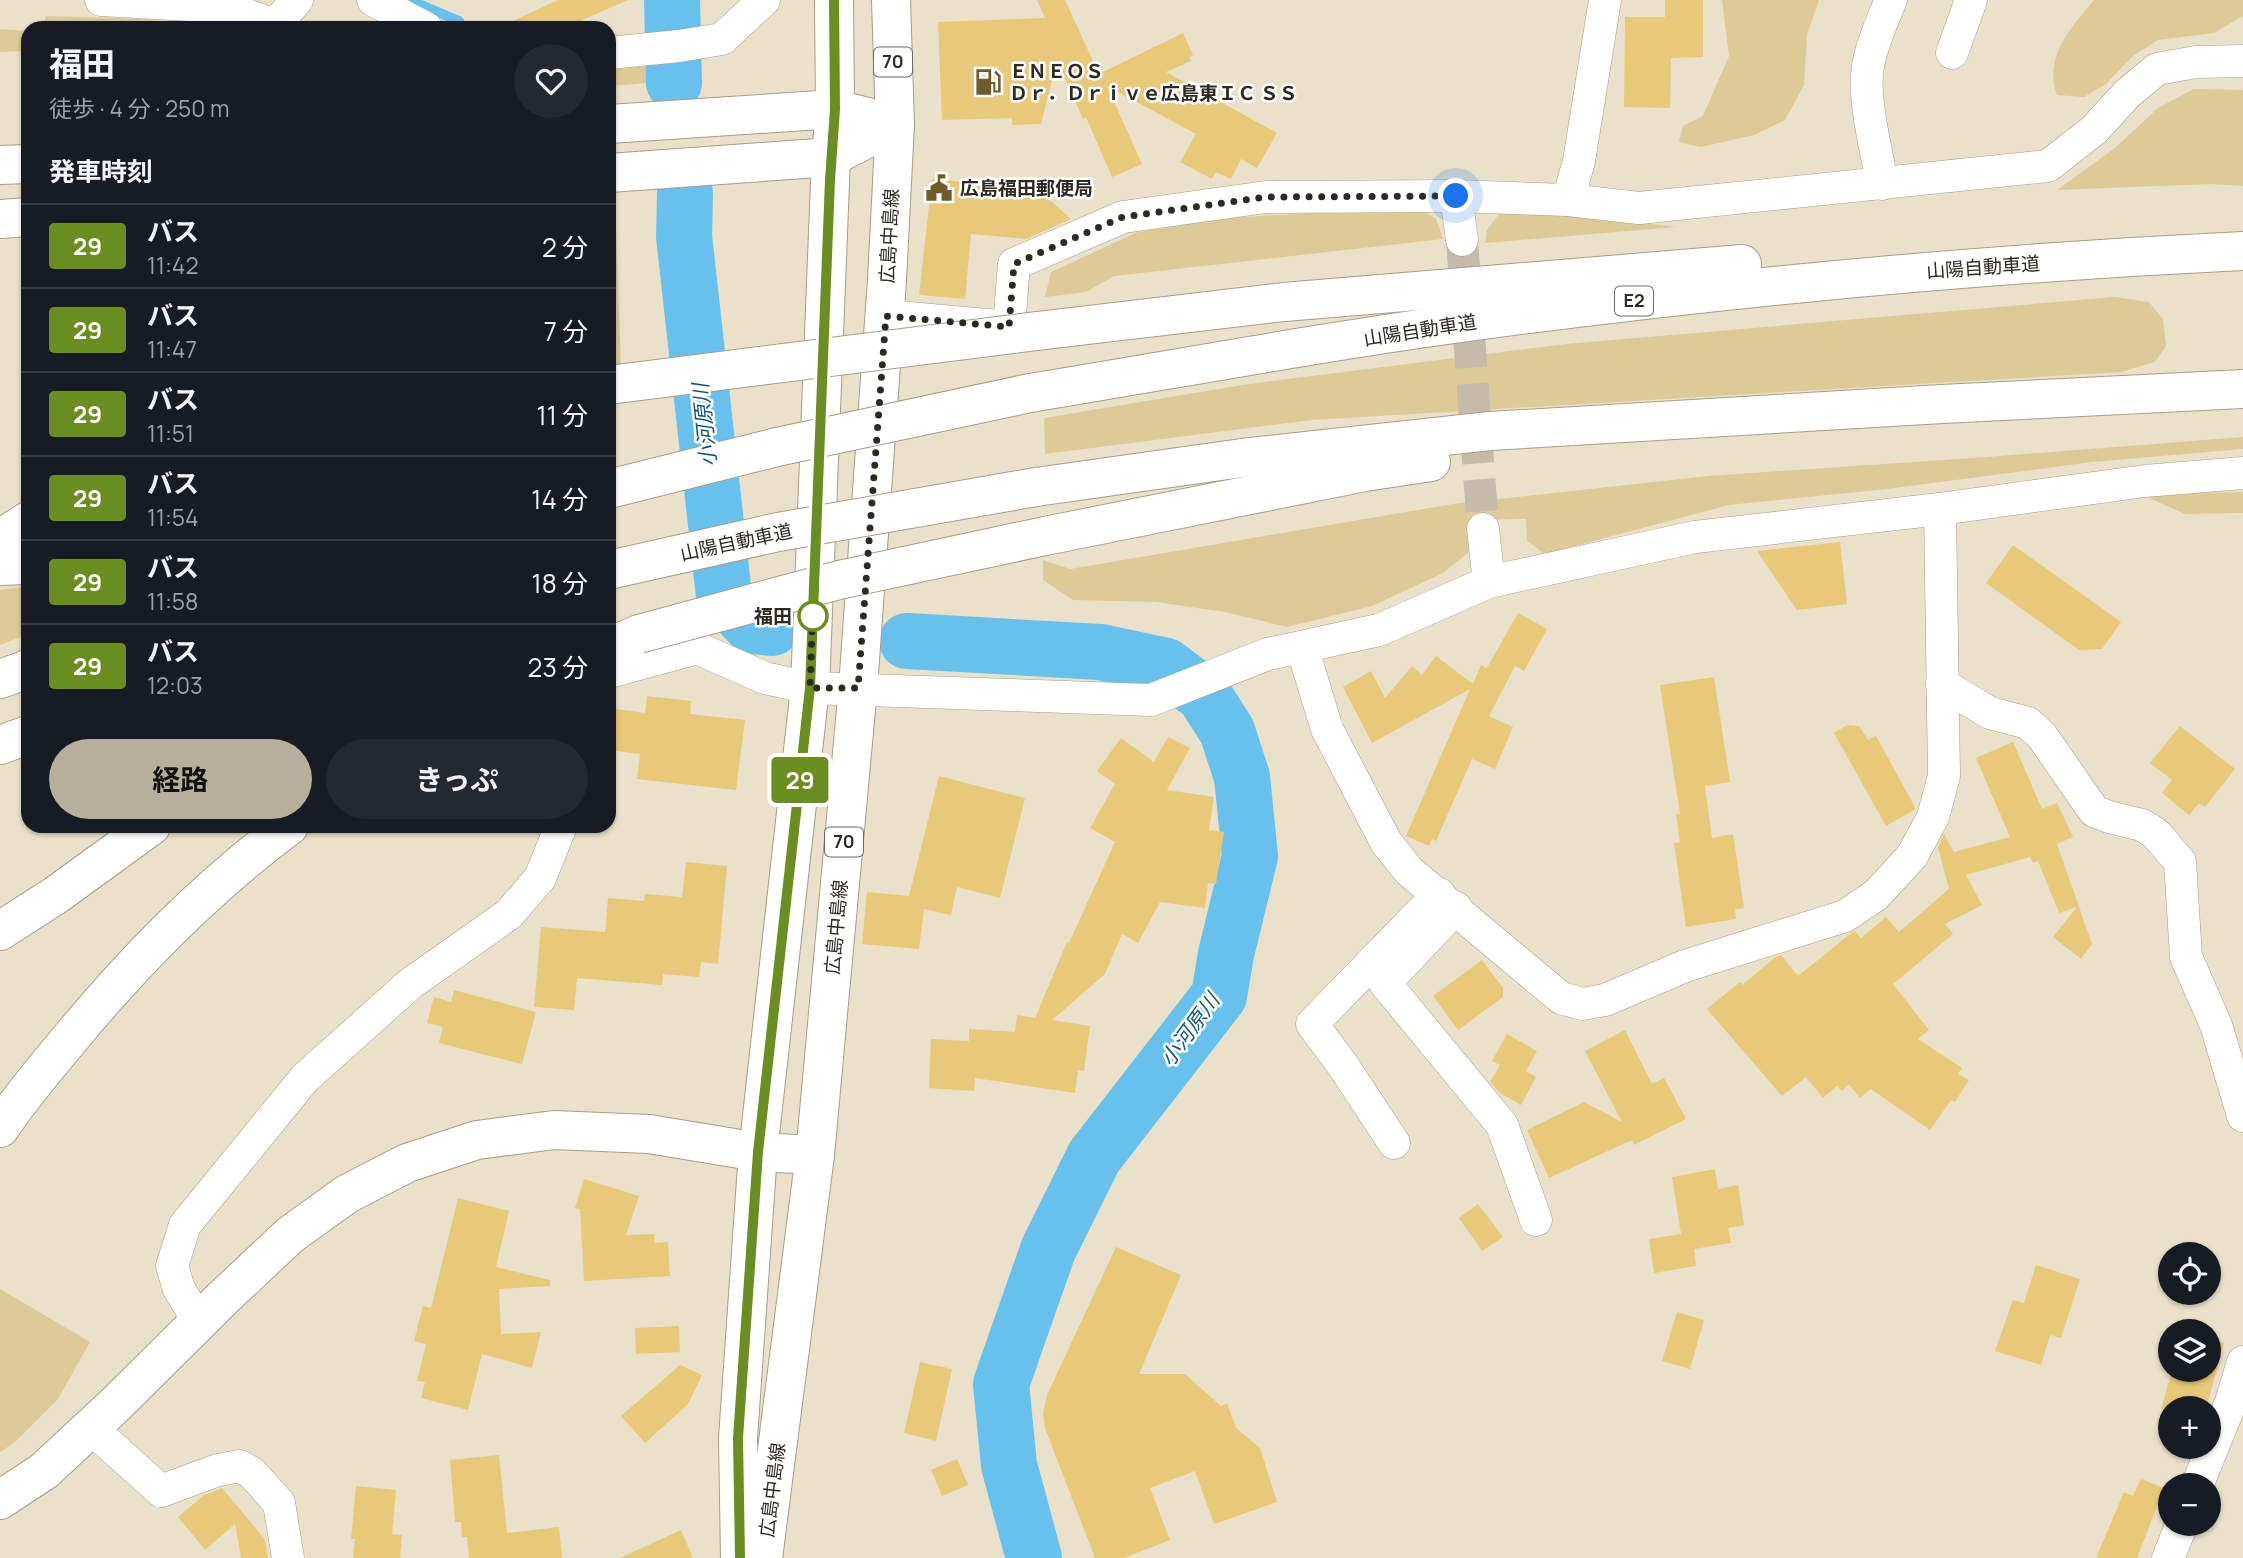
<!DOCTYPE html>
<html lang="ja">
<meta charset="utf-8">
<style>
:root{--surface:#171b24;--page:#242831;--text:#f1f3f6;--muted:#9ea1a6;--line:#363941;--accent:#b6af9a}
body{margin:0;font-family:Manrope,"Noto Sans JP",sans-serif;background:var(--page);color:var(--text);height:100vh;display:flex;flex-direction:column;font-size:26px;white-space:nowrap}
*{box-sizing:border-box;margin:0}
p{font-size:23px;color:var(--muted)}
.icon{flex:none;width:38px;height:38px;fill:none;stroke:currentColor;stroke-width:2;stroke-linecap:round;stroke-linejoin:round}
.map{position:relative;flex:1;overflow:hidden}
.sheet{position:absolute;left:21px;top:21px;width:595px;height:812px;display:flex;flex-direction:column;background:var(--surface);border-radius:21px;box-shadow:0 2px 5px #0004}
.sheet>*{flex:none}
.badge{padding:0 14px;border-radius:5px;font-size:24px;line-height:46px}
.fabs{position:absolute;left:2158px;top:1242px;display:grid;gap:14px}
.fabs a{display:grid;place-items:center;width:63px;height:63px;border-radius:50%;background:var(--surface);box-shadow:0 2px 5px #0004;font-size:35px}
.you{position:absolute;width:35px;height:35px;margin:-18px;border:5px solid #fff;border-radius:50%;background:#1a73e8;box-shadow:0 0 0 10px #1a73e833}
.map>.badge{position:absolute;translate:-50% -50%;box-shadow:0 0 0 4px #fff}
h2{padding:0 28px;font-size:26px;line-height:63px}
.round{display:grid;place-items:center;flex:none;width:74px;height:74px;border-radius:37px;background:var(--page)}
.summary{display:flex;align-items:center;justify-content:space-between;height:119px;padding:0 28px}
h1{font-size:33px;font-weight:700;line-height:52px}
.action{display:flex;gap:14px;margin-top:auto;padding:14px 28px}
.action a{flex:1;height:80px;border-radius:42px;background:var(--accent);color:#111;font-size:28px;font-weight:700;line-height:80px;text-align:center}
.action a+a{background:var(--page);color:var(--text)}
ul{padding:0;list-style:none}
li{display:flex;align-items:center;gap:21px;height:84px;padding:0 28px;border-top:2px solid var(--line)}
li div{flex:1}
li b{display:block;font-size:26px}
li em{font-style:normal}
li .badge{min-width:77px;font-weight:700;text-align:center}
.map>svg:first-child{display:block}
.green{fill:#deca96}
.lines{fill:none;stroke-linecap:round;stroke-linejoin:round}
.stream{stroke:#67c1ec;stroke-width:10}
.river{stroke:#67c1ec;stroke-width:56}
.building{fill:#e8c979}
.minor-tunnel{stroke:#c4bca8;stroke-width:32;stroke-dasharray:32 16;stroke-linecap:butt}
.minor-casing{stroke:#a59d87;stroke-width:33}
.tertiary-casing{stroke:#a59d87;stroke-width:40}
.primary-casing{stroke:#a59d87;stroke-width:40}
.motorway-casing{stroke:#a59d87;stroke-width:40}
.minor{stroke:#fff;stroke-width:32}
.tertiary{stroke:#fff;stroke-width:38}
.primary{stroke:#fff;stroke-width:38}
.motorway{stroke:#fff;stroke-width:38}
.motorway-bridge-casing{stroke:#a59d87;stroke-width:40;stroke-linecap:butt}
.motorway-bridge{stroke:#fff;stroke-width:38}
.line-casing{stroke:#fff;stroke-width:16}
.line{stroke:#6b8e23;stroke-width:10}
.walk{stroke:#2d2a21;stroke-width:7;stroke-dasharray:0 12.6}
.stop-dot{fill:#fff;stroke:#6b8e23;stroke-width:3.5}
.labels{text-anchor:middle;stroke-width:5;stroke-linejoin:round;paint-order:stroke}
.shield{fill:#fff;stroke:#6c6a64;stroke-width:2}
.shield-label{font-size:18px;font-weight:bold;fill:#2d2a21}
.poi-label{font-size:19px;font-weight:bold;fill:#2d2a21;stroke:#fff;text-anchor:start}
.street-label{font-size:19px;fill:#2d2a21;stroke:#fff}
.stop-label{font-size:19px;font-weight:bold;fill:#2d2a21;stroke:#fff;text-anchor:end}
.water-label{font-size:21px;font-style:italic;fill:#0d5774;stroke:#fff}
</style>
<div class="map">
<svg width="2243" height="1558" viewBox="0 0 2243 1558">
<rect width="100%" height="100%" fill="#eae1ca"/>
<!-- green -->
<g class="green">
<polygon points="1722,0 1819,0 1807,35 1804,85 1785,120 1754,135 1701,147 1679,142 1683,126 1703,116 1729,56"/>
<path d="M2094,0H2243V16L2214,33L2158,40L2133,56L2106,84L2084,97L2057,95C2043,57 2071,28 2094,0Z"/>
<polygon points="46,16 140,19 227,28 42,28"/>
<polygon points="0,29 28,31 28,51 0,52"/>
<polygon points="646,66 647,83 609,86 609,70"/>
<polygon points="2194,89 2243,90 2243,186 2210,184 2057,190 2115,148 2158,108"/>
<polygon points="615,202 621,366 609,369 609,203"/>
<polygon points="1418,207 1436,219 1443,239 1114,276 1086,292 1045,297 1051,272 1138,232 1226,218"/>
<polygon points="1550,212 1676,227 1485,243 1487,230 1499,214"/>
<polygon points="2115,297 2149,302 2163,319 2166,346 2155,362 2121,372 1311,420 1045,454 1044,418 1249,384 1566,344"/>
<polygon points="2243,437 2243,449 2092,462 1887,489 1729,505 1545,554 1527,541 1526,519 1469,520 1469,552 1443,573 1372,606 1287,627 1225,612 1156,602 1073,600 1043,580 1043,560 1070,569 1453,504 1708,476 1987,457"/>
<polygon points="2243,492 2243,513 2185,514 2140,494"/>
<polygon points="28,586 28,634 0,645 0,590"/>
<polygon points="0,1289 90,1342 58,1399 14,1443 0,1452"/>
</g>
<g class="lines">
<!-- stream -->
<polyline class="stream" points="409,0 459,21 460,25"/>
<!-- river -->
<g class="river">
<polyline points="672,0 674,83"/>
<polyline points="685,193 684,236 724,596 752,626 772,628"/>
<polyline points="907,641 1100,652 1166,666 1204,695 1227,731 1242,777 1250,856 1226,954 1219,996 1094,1157 1048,1250 1001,1384 1009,1465 1034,1558"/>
</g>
</g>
<!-- building -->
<g class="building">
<polygon points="558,0 628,0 564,28 498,28"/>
<polygon points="1037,0 1065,0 1099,74 1183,33 1193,55 1189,57 1191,61 1166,72 1277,133 1257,168 1241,159 1231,179 1216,172 1212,179 1180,162 1196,134 1107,86 1142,164 1112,177 1086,117 1083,119 1057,61 1041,124 1012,125 1012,118 942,120 938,22 1045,18"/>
<polygon points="1665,0 1703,0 1703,57 1671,58 1670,108 1624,107 1625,17 1665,17"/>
<polygon points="932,179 1017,187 1042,193 1071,219 1026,239 971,234 965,299 919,295"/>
<polygon points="1840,542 1847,604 1797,610 1757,551"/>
<polygon points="2013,545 2121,622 2102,649 2079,650 1986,583"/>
<polygon points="1518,613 1547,629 1524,671 1515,666 1489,716 1513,727 1495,769 1472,759 1436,841 1432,839 1429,846 1406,836 1470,689 1372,743 1343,687 1371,671 1385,698 1412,666 1422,675 1436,656 1473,684 1481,665 1486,668 1488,666"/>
<polygon points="1714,677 1730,782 1705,786 1712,838 1733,834 1744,908 1735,909 1736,919 1686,927 1674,843 1680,842 1676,814 1680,814 1660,685"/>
<polygon points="647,696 691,701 690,714 745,720 736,790 637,779 640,754 609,750 609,708 645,713"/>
<polygon points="1847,725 1859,726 1868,740 1876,736 1916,809 1886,826 1834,733"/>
<polygon points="2180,726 2235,769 2205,807 2199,803 2189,815 2162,793 2172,780 2150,763"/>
<polygon points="1168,737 1190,748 1167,790 1214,797 1209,830 1224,832 1216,884 1208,883 1205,908 1160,902 1138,943 1122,934 1105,974 1052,1020 1090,1026 1084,1071 1078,1070 1075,1093 975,1078 974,1091 929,1088 931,1039 969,1041 969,1029 1015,1032 1017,1015 1035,1018 1067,942 1069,943 1115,842 1090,828 1115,784 1097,771 1121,738 1154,762"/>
<polygon points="2013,742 2042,809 2057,803 2073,837 2057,844 2092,944 2081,959 2053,937 2077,907 2059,913 2038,861 2033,863 2030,857 1966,875 1982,905 1945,924 1953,934 1893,984 1929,1030 1918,1039 1962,1068 1958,1074 1969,1080 1955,1102 1951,1100 1930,1130 1871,1089 1860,1098 1849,1084 1842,1091 1837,1086 1823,1098 1806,1077 1782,1096 1707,1009 1740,982 1742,985 1777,956 1781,955 1798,976 1850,934 1855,931 1861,938 1886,917 1899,932 1949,889 1938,847 1944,834 1954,852 2010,837 1976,758"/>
<polygon points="939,776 1025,798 1000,898 957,887 951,915 924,909 919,949 862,944 867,892 909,896"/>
<polygon points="686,862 727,866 718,964 701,962 699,977 663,974 662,985 577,978 574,1010 534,1007 541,927 605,932 608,898 644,901 645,894 682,897"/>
<polygon points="1482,960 1503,988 1503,997 1458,1030 1433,996"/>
<polygon points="454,990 536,1012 522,1064 439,1043 443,1027 427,1023 434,997 451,1002"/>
<polygon points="1625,1030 1652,1084 1664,1078 1686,1119 1634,1145 1632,1140 1549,1178 1527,1130 1584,1102 1622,1122 1585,1051"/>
<polygon points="1507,1034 1537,1051 1526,1071 1536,1077 1521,1105 1500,1093 1490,1082 1500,1065 1492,1061"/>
<polygon points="1715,1169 1718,1189 1738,1185 1744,1225 1728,1228 1731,1243 1694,1249 1696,1266 1654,1273 1649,1239 1681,1234 1672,1177"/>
<polygon points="584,1179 639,1196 626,1235 654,1234 655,1243 668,1242 670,1276 584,1281 580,1209 575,1208"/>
<polygon points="458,1198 509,1211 496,1267 550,1280 550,1286 499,1289 501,1334 541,1332 532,1368 482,1354 468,1410 421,1398 425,1382 417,1381 426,1344 414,1341 423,1306 431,1308"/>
<polygon points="1478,1204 1503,1237 1482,1251 1459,1218"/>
<polygon points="1116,1247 1181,1275 1139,1374 1185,1374 1221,1406 1227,1403 1236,1428 1260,1448 1277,1502 1214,1524 1195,1471 1150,1488 1170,1540 1124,1558 1095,1558 1045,1428 1043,1413 1047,1395"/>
<polygon points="2036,1265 2080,1279 2061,1338 2050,1335 2041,1365 1995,1351 2013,1300 2024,1303"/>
<polygon points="1677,1312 1704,1320 1690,1369 1662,1361"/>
<polygon points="679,1326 680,1352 636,1354 635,1328"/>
<polygon points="2208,1339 2224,1343 2206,1409 2161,1409 2172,1370 2208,1370"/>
<polygon points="920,1362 952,1369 936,1441 904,1433"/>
<polygon points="680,1365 702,1375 688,1404 645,1443 621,1416"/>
<polygon points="499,1455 507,1533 559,1527 562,1558 469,1558 467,1537 462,1537 461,1522 455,1522 450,1460"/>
<polygon points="957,1459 968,1485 942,1496 931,1470"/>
<polygon points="2141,1479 2164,1488 2137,1558 2096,1558 2124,1492 2133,1496"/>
<polygon points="356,1486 396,1490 392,1534 402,1535 400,1558 353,1558 355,1539 351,1539"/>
<polygon points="222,1488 264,1538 268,1558 241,1558 235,1524 205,1550 178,1517 204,1495"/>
<polygon points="681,1530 693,1558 620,1558"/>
</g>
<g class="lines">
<!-- minor-tunnel -->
<polyline class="minor-tunnel" points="1462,240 1483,529"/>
<defs>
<g id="minor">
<polyline points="101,0 226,7 282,28"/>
<polyline points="373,0 426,28"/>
<polyline points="275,25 297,0"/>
<polyline points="609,53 679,46 722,39 764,0"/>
<polyline points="1952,53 1971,0"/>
<path d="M1882,184C1877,151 1862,98 1868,66C1872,43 1882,22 1891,0"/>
<polyline points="1456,196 1462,240"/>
<polyline points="1568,200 1579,161 1605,0"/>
<polyline points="886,316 1009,327 1014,264 1123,217 1266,197 1456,196 1568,200 1639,208 2048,166 2094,130 2128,93 2157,69 2196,62 2243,61"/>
<polyline points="1483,529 1489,582"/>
<polyline points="1302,647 1327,729 1386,842 1409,871 1561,998 1582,1004 1605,1000 1685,966 1845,916 1876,895 1912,856 1933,817 1944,776 1940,509"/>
<polyline points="609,672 697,648 765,678 810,688 1151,700 1268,654 1379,630 1489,582 1695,537 1940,509 2145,481 2243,473"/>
<polyline points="1942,684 1990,713 2028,723 2042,736 2094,811 2109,817 2142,825 2156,834 2180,862 2186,957 2216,1025 2243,1116"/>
<polyline points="1456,908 1385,983 1502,1125 1536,1220"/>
<polyline points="1394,1143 1344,1067 1312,1024 1439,894"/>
<polyline points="199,1322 179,1289 172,1266 185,1225 305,1078 410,984 509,914 540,878 561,826"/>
<polyline points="91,1428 161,1491 218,1470 240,1466 252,1473 279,1503 288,1558"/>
<polyline points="2197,1486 2231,1402 2243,1362"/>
<polyline points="2168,1558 2182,1524"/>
</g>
<polyline id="tertiary" points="0,1500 44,1471 115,1405 223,1298 290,1235 347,1194 407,1163 477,1140 554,1130 649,1134 758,1152 815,1155"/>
<g id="primary">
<polyline points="740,1558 738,1438 758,1152 810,688 831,157 835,109 834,0"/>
<polyline points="763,1558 815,1155 858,688 887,280 895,124 891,0"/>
</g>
<g id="motorway">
<polyline points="609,124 835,109 895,124"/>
<polyline points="0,165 28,164"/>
<polyline points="609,173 831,157 895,124"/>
<polyline points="0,219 28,217"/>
<polyline points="1037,331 1284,302 1742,264"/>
<path d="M1030,393C1183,368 1337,339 1491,319C1741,286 1991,263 2243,251"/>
<polyline points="1036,487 1242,458 1490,431 1942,404 2243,389"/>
<polyline points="1045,536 1365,472 1431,462"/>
<polyline points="0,539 28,521"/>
<polyline points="0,566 28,565"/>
<polyline points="609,647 639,634"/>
<polyline points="0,679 28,669"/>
<polyline points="0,745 28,735"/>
<polyline points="0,931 56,895 151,826"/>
<path d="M0,1128C22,1095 48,1065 73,1035C137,958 208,886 289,826"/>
</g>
</defs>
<!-- minor casing -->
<use href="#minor" class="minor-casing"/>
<!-- tertiary casing -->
<use href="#tertiary" class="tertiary-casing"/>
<!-- primary casing -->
<use href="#primary" class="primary-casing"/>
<!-- motorway casing -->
<use href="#motorway" class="motorway-casing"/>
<!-- minor -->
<use href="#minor" class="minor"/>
<!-- tertiary -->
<use href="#tertiary" class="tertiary"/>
<!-- primary -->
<use href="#primary" class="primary"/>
<!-- motorway -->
<use href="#motorway" class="motorway"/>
<defs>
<g id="motorway-bridge">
<polyline points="609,385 1037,331"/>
<polyline points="609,489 777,447 1030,393"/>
<polyline points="609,570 778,532 1036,487"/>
<polyline points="639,634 839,580 1045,536"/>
</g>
</defs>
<!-- motorway-bridge casing -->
<use href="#motorway-bridge" class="motorway-bridge-casing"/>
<!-- motorway-bridge -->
<use href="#motorway-bridge" class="motorway-bridge"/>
</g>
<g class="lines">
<defs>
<polyline id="line" points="740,1558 738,1438 758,1152 810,688 830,180 835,109 834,0"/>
</defs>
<!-- line casing -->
<use href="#line" class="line-casing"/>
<!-- line -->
<use href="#line" class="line"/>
<!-- walk -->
<polyline class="walk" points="813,616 813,605 810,688 858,688 886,316 1009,327 1014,264 1123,217 1266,197 1456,196"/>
</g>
<!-- icons -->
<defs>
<symbol id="fuel-bare" viewBox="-9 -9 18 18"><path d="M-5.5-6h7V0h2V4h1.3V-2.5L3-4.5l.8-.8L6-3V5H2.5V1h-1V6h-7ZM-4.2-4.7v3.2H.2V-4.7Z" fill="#6e5b29" stroke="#fff" stroke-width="2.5" paint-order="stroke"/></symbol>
<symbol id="civic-bare" viewBox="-9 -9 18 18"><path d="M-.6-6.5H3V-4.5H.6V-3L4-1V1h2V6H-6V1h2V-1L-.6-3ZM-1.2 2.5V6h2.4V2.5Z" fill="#6e5b29" stroke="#fff" stroke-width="2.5" paint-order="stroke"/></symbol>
</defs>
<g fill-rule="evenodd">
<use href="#fuel-bare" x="969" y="63" width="38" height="38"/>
<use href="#civic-bare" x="920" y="169" width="38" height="38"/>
</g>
<!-- markers -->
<circle class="stop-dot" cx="813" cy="616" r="14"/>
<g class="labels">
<!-- shield labels -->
<g class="shield">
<rect x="874" y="47.5" width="38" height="29" rx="5"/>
<rect x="1615" y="286.5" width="38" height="29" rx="5"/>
<rect x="825" y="827.5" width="38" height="29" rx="5"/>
</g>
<g class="shield-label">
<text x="893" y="68">70</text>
<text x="1634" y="307">E2</text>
<text x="844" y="848">70</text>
</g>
<!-- poi labels -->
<g class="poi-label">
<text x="1009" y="78">ＥＮＥＯＳ<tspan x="1009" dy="22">Ｄｒ．Ｄｒｉｖｅ広島東ＩＣ ＳＳ</tspan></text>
<text x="960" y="195">広島福田郵便局</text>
</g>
<!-- street labels -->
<g class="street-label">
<text transform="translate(889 236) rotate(-87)" y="7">広島中島線</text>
<text transform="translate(1983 267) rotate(-4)" y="7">山陽自動車道</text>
<text transform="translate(1420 330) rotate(-9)" y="7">山陽自動車道</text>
<text transform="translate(736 542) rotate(-12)" y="7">山陽自動車道</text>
<text transform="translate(836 927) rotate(-85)" y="7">広島中島線</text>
<text transform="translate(772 1490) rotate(-83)" y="7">広島中島線</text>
</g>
<!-- stop labels -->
<g class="stop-label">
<text x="792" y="623">福田</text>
</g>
<!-- water labels -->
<g class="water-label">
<text transform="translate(705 425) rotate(-96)" y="7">小河原川</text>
<text transform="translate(1190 1030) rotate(-54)" y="7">小河原川</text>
</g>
</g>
</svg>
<div class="fabs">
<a><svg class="icon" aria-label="locate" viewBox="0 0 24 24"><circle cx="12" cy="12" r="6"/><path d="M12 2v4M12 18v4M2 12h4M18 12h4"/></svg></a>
<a><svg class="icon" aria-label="layers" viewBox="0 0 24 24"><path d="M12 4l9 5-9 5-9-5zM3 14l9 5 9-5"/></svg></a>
<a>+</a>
<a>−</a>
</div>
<div class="you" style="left:1456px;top:196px"></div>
<b class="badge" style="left:800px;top:780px;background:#6b8e23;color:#fff">29</b>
<section class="sheet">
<div class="summary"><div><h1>福田</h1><p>徒歩 · 4 分 · 250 m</p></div><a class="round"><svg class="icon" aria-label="heart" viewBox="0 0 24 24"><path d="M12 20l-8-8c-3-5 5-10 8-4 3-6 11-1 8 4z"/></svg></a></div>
<h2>発車時刻</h2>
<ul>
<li><span class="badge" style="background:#6b8e23;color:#fff">29</span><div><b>バス</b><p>11:42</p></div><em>2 分</em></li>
<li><span class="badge" style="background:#6b8e23;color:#fff">29</span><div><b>バス</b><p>11:47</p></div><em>7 分</em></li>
<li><span class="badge" style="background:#6b8e23;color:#fff">29</span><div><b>バス</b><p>11:51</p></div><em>11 分</em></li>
<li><span class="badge" style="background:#6b8e23;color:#fff">29</span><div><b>バス</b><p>11:54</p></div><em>14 分</em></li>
<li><span class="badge" style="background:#6b8e23;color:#fff">29</span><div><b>バス</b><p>11:58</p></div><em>18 分</em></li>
<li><span class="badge" style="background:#6b8e23;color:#fff">29</span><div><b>バス</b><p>12:03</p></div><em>23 分</em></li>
</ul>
<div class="action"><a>経路</a><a>きっぷ</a></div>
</section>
</div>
